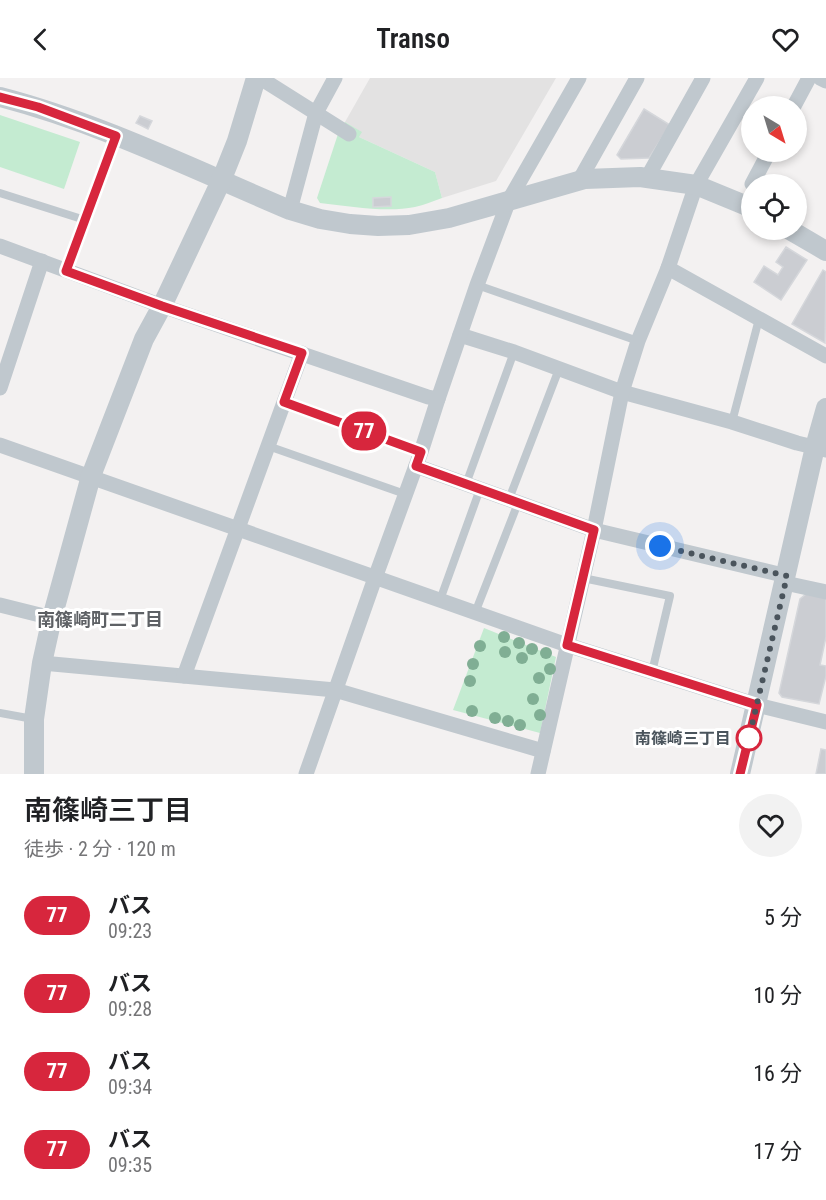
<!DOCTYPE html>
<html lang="ja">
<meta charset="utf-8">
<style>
:root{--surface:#fff;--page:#f2f2f2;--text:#202124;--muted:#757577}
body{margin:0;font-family:"Roboto Condensed","Noto Sans JP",sans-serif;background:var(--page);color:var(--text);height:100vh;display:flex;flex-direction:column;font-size:22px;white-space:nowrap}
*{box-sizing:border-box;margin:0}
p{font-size:20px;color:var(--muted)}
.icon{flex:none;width:33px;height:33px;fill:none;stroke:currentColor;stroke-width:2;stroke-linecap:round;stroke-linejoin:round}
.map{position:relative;height:696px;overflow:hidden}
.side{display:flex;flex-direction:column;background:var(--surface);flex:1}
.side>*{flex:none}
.badge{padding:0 12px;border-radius:20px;font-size:21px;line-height:39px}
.needle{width:39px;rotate:142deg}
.controls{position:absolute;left:741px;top:18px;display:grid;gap:12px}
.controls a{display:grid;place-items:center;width:66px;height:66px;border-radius:50%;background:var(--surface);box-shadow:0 3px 9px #0003;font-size:30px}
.you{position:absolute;width:30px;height:30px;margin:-15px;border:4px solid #fff;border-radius:50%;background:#1a73e8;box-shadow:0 0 0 9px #1a73e833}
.map>.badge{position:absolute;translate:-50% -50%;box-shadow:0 0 0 3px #fff}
.round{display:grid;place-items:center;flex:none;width:63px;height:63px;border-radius:32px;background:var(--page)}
.head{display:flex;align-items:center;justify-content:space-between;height:102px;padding:0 24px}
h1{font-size:28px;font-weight:600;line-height:45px}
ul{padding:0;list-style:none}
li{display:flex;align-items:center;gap:18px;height:78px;padding:0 24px}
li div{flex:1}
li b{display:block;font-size:22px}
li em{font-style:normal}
li .badge{min-width:66px;font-weight:700;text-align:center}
header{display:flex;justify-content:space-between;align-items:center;height:78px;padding:0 24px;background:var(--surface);font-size:27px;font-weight:600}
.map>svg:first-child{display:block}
.education{fill:#e3e2e2}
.green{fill:#c4ebd1}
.building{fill:#cbcdd2;stroke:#d5d7db;stroke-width:1.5}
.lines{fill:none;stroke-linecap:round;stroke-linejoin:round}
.service{stroke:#c0c8ce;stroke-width:8}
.minor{stroke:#c0c8ce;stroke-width:15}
.tertiary{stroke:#c0c8ce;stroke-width:20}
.tree{fill:#80ae94}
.line-casing{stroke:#fff;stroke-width:14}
.line{stroke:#d7263d;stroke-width:9}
.walk{stroke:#4a545c;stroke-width:6;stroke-dasharray:0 10.8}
.stop-dot{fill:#fff;stroke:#d7263d;stroke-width:3}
.labels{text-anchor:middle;stroke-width:6;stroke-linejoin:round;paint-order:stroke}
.stop-label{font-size:16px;font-weight:bold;fill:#4a545c;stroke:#fff;text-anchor:end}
.neighbourhood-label{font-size:18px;font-weight:bold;fill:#5e6165;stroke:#fff}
</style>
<header><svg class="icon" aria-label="back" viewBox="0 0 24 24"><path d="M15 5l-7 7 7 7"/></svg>Transo<svg class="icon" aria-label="heart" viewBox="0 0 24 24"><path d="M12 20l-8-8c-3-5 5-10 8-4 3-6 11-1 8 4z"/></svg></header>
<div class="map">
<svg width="826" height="696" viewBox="0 0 826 696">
<rect width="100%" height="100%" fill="#f3f1f1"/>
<!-- education -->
<polygon class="education" points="370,0 556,0 496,103 442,120 435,94 359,59 361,54 345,44"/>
<!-- green -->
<g class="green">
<polygon points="0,37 80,64 64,111 0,89"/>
<path d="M345,44L362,54L359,59L435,94L442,120C433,123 424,127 415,129C386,135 350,128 320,125L317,120L338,56Z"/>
<polygon points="484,550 556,579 540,655 453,632"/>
</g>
<!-- building -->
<g class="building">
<polygon points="644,31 670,47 649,80 621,81 617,77"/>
<polygon points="140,38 152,43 148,51 136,45"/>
<polygon points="391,119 391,128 373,129 373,120"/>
<polygon points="786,169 807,182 781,222 754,204 764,188 778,197 783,189 776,184"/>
<polygon points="823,192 826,194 825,265 792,246"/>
<polygon points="806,516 826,520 826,559 820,587 826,588 826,598 819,626 782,619 779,615 800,521"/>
<polygon points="821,671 826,672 826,696 816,696"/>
</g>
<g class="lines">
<!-- service -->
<g class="service">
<polyline points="0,115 85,142"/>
<polyline points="66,193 115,60"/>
<polyline points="477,207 638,263"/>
<polyline points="284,324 421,374"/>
<polyline points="732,344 759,241"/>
<polyline points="268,368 405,416"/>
<polyline points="466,406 514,274"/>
<polyline points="509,421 559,291"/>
<polyline points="583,500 670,518 652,594"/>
<polyline points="440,522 480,411"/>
<polyline points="475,535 518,425"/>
<polyline points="0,635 33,641"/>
</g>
<!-- minor -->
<g class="minor">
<polyline points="260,0 349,56"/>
<polyline points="820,0 826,3"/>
<polyline points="794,28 809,0"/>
<polyline points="647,100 703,0"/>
<polyline points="579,103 637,0"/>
<polyline points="752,106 769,74"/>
<polyline points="290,132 316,35 335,0"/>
<polyline points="0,168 162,228 428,319 438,321"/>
<polyline points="668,190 826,278"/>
<polyline points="460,257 514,274 622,314 732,344 797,365 826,372"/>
<polyline points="0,310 42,183"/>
<polyline points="0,367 567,567 757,627 826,644"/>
<polyline points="416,388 594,452 787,498"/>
<polyline points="785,505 826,514"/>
<polyline points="0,527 52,540"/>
<polyline points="42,585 335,612 543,673"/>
<polyline points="184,598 302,275"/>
<polyline points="306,696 375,500 421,374 438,321 477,207 509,122 579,0"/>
<polyline points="538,696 594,452 622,314 638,263 668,190 696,107 757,0"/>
</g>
<!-- tertiary -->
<g class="tertiary">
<path d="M0,19C100,45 195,92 290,132L320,141L350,146L378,148L409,147L449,140L585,101L640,99L696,107L752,130"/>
<polyline points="790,152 826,173"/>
<polyline points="34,696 34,641 42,585 52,540 91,398 144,261 162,228 221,103 237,63 256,0"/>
<polyline points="740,696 815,369 826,330"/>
</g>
</g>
<!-- trees -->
<g class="tree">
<circle cx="504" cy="559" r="6"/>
<circle cx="519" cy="565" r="6"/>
<circle cx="480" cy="568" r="6"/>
<circle cx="532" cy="571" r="6"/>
<circle cx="505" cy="574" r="6"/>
<circle cx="546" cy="575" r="6"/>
<circle cx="522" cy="580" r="6"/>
<circle cx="473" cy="586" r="6"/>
<circle cx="550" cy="591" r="6"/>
<circle cx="539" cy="600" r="6"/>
<circle cx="470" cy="603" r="6"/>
<circle cx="533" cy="621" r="6"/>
<circle cx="472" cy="633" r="6"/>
<circle cx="540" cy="637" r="6"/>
<circle cx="495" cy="640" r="6"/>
<circle cx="508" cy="643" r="6"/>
<circle cx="520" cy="647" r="6"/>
</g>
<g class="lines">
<defs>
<polyline id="line" points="0,19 38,29 116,58 66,193 162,228 302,275 284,324 421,374 416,388 594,452 567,567 757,627 740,696"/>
</defs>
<!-- line casing -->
<use href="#line" class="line-casing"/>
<!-- line -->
<use href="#line" class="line"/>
<!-- walk -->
<polyline class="walk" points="660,468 787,498 749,660"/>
</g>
<!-- markers -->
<circle class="stop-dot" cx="749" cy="660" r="12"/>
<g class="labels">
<!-- stop labels -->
<g class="stop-label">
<text x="731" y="666">南篠崎三丁目</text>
</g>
<!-- neighbourhood labels -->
<g class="neighbourhood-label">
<text x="100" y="548">南篠崎町二丁目</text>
</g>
</g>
</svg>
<div class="controls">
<a><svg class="needle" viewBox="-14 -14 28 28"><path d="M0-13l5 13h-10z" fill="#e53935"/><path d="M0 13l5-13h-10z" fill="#757577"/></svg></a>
<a><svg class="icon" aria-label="locate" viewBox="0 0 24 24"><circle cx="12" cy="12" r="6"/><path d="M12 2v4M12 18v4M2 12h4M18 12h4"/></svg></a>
</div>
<div class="you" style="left:660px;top:468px"></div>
<b class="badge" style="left:364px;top:353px;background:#d7263d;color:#fff">77</b>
</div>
<section class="side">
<div class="head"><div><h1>南篠崎三丁目</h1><p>徒歩 · 2 分 · 120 m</p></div><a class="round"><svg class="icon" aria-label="heart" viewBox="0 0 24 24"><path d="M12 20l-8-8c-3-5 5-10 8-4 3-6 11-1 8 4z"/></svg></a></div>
<ul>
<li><span class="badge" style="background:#d7263d;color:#fff">77</span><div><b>バス</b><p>09:23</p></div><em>5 分</em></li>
<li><span class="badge" style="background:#d7263d;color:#fff">77</span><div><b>バス</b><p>09:28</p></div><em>10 分</em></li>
<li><span class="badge" style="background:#d7263d;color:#fff">77</span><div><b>バス</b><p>09:34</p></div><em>16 分</em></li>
<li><span class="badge" style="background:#d7263d;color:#fff">77</span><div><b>バス</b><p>09:35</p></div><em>17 分</em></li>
</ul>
</section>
